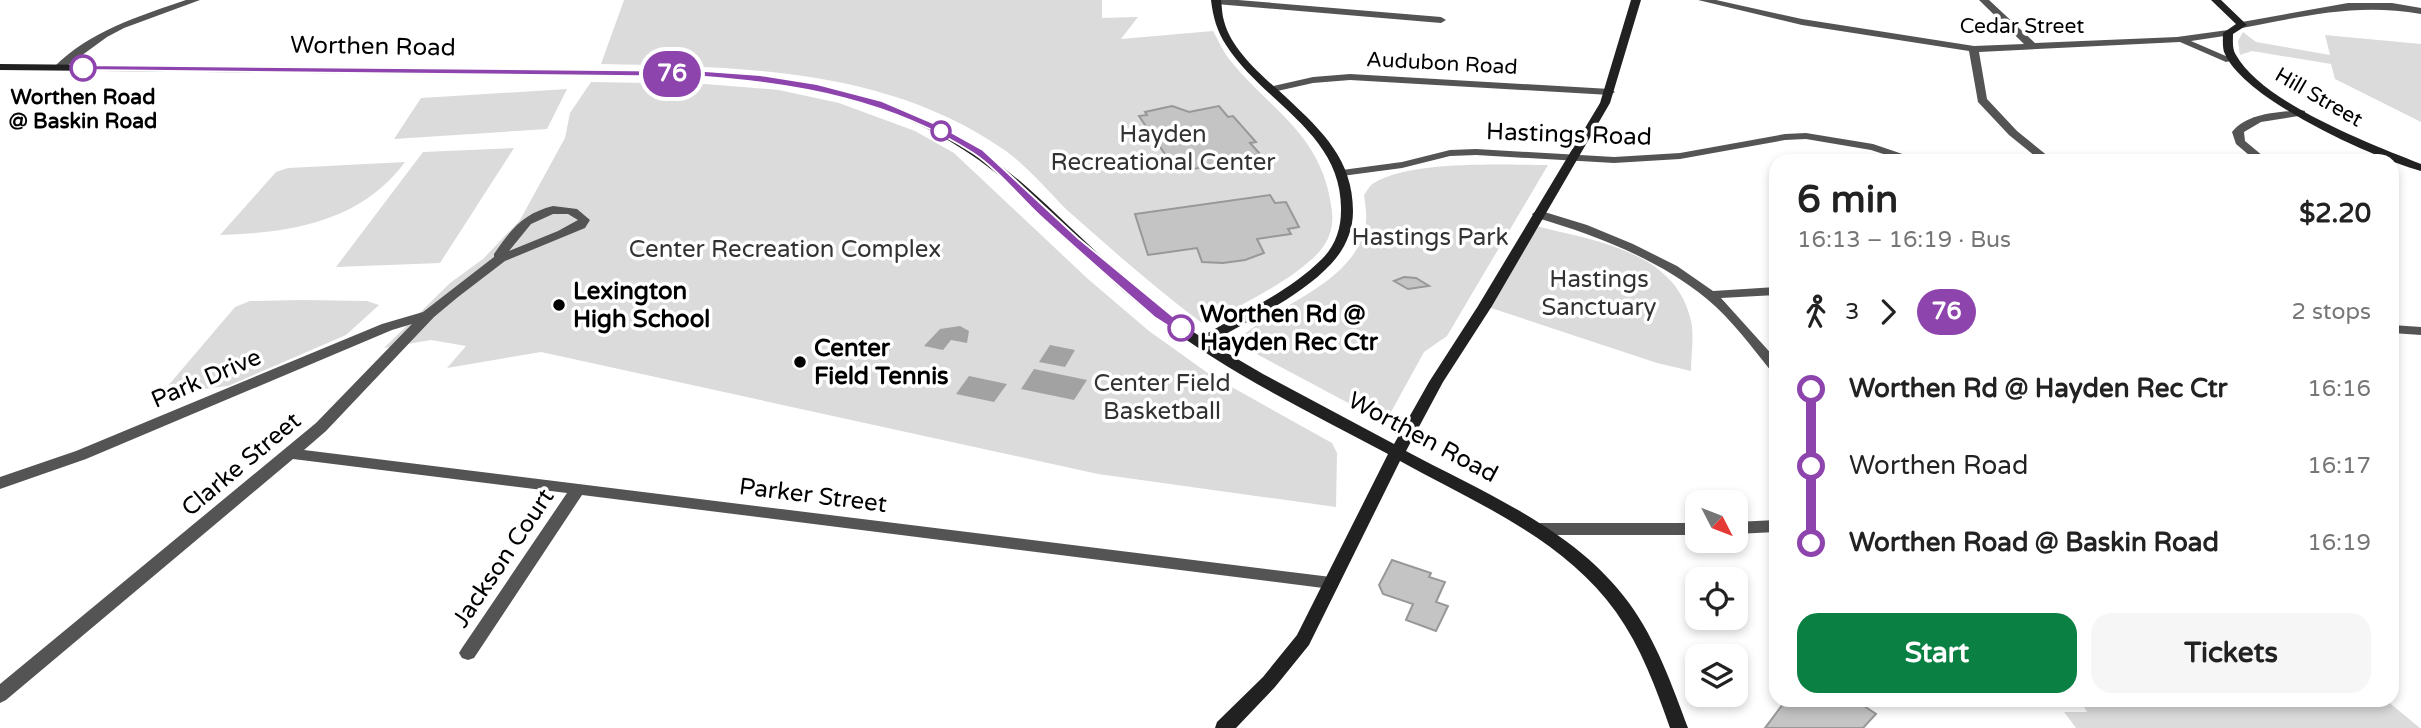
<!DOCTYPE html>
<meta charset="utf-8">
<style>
:root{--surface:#fff;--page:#f6f6f6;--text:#222;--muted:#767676;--accent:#0b8043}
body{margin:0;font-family:"Varela Round",sans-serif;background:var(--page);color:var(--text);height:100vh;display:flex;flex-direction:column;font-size:26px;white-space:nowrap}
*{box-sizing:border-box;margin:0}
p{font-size:23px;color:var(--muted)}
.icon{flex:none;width:38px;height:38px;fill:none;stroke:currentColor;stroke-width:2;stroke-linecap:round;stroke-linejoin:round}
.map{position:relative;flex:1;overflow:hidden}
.drawer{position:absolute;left:1769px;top:154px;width:630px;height:553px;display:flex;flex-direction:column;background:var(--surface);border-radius:21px;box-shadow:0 4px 10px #0003}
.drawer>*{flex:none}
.badge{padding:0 14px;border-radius:23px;font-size:24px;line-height:46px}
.needle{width:46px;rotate:132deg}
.tools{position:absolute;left:1685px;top:490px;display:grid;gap:14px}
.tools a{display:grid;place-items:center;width:63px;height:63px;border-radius:14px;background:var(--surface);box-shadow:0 4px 10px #0003;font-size:35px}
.map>.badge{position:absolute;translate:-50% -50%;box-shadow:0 0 0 4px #fff}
.legs{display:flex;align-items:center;gap:10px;height:77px;padding:0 28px;font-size:23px}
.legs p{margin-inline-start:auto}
.summary{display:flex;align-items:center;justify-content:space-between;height:119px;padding:0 28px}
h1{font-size:38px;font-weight:700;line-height:52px}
.action{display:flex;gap:14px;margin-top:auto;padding:14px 28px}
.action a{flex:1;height:80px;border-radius:21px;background:var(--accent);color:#fff;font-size:28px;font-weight:700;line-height:80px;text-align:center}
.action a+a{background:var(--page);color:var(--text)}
ul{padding:0 28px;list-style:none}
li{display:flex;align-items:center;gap:24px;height:77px;font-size:26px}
li i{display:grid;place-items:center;width:10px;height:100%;margin:0 9px;background:currentColor}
li i::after{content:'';width:18px;height:18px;margin:-9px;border:5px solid;border-radius:50%;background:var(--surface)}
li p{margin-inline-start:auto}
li:first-child i{background:linear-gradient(#0000 50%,currentColor 0)}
li:last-child i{background:linear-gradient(currentColor 50%,#0000 0)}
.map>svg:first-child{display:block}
.green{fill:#dbdbdb}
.water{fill:#a2a2a2}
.building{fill:#c4c4c4;stroke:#989898;stroke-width:2}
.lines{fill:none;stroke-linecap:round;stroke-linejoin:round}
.street{fill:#545454;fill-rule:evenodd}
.secondary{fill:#212121;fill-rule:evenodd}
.line-1{fill:#8e44ad;stroke:#fff;stroke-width:2}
.stop-1-dot{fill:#fff;stroke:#8e44ad;stroke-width:3.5}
.poi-dot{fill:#000;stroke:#fff;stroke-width:2.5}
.labels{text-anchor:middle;stroke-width:7;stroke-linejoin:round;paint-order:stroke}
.far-street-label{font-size:21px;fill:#000;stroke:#fff}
.far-stop-label{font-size:21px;font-weight:bold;fill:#000;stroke:#fff}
.street-label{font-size:24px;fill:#000;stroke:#fff}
.park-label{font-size:24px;fill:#323232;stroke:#fff}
.poi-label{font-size:24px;font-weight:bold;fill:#000;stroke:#fff;text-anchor:start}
.stop-label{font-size:24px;font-weight:bold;fill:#000;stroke:#fff;text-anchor:start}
</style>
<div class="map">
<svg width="2421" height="728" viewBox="0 0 2421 728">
<rect width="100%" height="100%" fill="#fff"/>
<!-- green -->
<g class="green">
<path d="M624,0H1102V18L1138,17L1121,39L1213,31C1218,40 1223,51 1229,59C1270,110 1321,134 1331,205C1335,226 1330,243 1313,258C1284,285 1243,303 1208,323H1202C1155,288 1111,249 1067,210C1047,190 1029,168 1006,151C886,67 741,67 601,64Z"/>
<polygon points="2243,32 2256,42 2330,55 2325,35 2421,44 2421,122 2335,79 2331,64 2252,51 2240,55 2238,41"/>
<polygon points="591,82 705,84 779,90 839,103 915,131 954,153 1088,279 1149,331 1212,376 1332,443 1337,453 1336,507 1098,474 541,352 447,368 466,346 431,340 384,348 450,283 483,259 520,220 565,138 570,113"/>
<polygon points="567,89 547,129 394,139 421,98"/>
<polygon points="514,148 440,263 336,267 423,152"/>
<path d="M405,162C361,222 289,233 220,235L276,172L288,168Z"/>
<path d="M1548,165L1447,336L1424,352L1391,412L1381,415L1367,413L1236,343C1247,330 1259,323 1274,314C1309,293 1361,268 1366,222C1367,214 1365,204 1364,195C1367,191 1370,185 1374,183C1412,160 1503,165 1548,165Z"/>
<path d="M1532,225C1589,240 1673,249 1690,317C1695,333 1691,354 1691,371L1657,363L1485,306Z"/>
<polygon points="302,300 367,301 379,305 346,335 228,386 161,394 235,307 250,301"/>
<polygon points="2080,700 2386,700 2420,728 2076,728 2064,712 2087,712"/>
</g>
<!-- water -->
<g class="water">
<polygon points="960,326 969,331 967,343 951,340 943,350 924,346 940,329"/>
<polygon points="1050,345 1075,350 1065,367 1039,362"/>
<polygon points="1034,369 1087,380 1074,400 1021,389"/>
<polygon points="969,376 1007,384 994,402 956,394"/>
</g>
<!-- building -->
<g class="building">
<polygon points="1172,106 1189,112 1219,106 1228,117 1233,116 1256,142 1250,143 1260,154 1234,160 1237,164 1218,168 1215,164 1186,171 1176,159 1169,160 1139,116 1147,115 1145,112"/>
<polygon points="1270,195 1275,203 1286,202 1299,227 1288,229 1291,234 1257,239 1264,253 1245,260 1223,263 1202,262 1197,248 1148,255 1135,214"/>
<polygon points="1404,277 1416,278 1429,286 1408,289 1394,281"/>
<polygon points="1392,560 1431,573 1429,577 1445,582 1436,602 1448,606 1436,631 1406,620 1413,604 1383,594 1379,585"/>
<polygon points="1786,700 1855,700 1876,714 1863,728 1765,728"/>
</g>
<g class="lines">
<!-- street -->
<g class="street">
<path d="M186,0H200L124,28L107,37L63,69L54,67C90,31 139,16 186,0Z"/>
<polygon points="1212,0 1238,0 1441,17 1446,20 1441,23 1216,4"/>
<polygon points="1698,0 1716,0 1802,19 1974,46 2024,44 1979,0 1989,0 2035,43 2177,37 2228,30 2231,31 2231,35 2191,41 2235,60 2226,62 2180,42 1979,52 1987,99 2017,131 2054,161 2041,161 2009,135 1978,102 1969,51 1802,25"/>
<path d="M2348,3H2392L2421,8V14C2356,3 2306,16 2242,28L2237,25L2242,22Z"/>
<polygon points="1350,74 1610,89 1615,92 1610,95 1350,80 1313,83 1273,92 1268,89 1269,87 1313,77"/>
<path d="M2301,110L2305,111V115L2261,122L2244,132L2245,141L2269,161H2256L2236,144L2232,132C2249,112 2277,113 2301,110Z"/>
<polygon points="1806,133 1873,144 1923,161 1905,161 1871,150 1806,139 1785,140 1680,159 1614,163 1476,155 1450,156 1402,168 1342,176 1336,173 1342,170 1402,162 1450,150 1476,149 1614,157 1680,153 1785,134"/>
<path d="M553,206L577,209L590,220L585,228L505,261L458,297L434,317L326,431L304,450L1331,577L1337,578L1339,583L1337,588L1331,589L582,495L474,658L468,660L462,658L459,653L462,648L567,493L293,459L6,700L0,703V684L316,423L412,324L392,330L86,459L0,489V477L76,451L382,324L423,312L494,257V254C510,230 524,213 553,206ZM553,214H568L578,220L558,231L509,251L531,224Z"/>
<path d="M1538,210L1587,225L1633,244L1677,266L1713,291L1776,287V295L1721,298L1776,359V372L1771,371C1751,346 1732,320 1707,299C1657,258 1595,235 1534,217L1532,214Z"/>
<polygon points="2392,325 2421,327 2421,335 2392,333"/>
<polygon points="1776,520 1776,532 1736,534 1736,522"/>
<polygon points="1537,523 1698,523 1698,535 1537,535 1531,533 1529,529 1531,525"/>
</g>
<!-- secondary -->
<g class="secondary">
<path d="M1211,0H1221C1222,7 1222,15 1224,21C1232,52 1265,78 1288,99C1322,131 1353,160 1353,211C1353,231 1345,249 1331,264C1299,298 1251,319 1210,343L1263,374L1394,444L1429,382L1478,306L1600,103L1631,0H1641L1610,103L1492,306L1443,382L1406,451C1484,493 1575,529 1629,603C1656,640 1672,685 1688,728H1670C1656,688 1641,647 1616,612C1564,539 1476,503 1400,461L1309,645L1275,687L1236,728H1215L1217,722L1263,677L1297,635L1388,454C1309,412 1226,372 1155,317C1105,280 1064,232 1018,191C920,106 831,87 705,77L0,70V64L705,71C831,80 930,102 1028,188C1085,239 1136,295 1201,337C1241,313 1288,293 1322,259C1335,246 1341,229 1341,211C1343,133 1263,103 1226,45C1217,31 1213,17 1211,0Z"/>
<path d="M2211,0H2221L2247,25L2233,34C2233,41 2232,49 2236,55C2263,103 2370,144 2421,164V171C2373,158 2245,100 2225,54C2222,49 2223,39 2223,33L2236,24Z"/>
</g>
</g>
<!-- line-1 -->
<path class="line-1" d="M83,65L705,71L760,75L817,84L882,101L938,125L983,150L1078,238L1187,328L1185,331H1176L1154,317C1115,283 1077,250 1039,215C1018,195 997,169 973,153C892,101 799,84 705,77L79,70V66Z"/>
<!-- markers -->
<g class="stop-1-dot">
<circle cx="83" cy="68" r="12"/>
<circle cx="941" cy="131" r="9"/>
<circle cx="1181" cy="328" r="12"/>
</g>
<g class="poi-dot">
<circle cx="559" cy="305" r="7"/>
<circle cx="800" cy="362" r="7"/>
</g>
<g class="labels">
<!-- far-street labels -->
<g class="far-street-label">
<text x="2022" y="33">Cedar Street</text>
<text transform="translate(1442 63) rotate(3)" y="7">Audubon Road</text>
<text transform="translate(2319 97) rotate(30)" y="7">Hill Street</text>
</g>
<!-- far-stop labels -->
<g class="far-stop-label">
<text x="83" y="104">Worthen Road<tspan x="83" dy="24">@ Baskin Road</tspan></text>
</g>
<!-- street labels -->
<g class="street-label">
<text transform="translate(373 46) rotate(1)" y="8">Worthen Road</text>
<text transform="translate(1569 134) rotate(2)" y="8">Hastings Road</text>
<text transform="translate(206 378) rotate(-23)" y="8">Park Drive</text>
<text transform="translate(1423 437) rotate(28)" y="8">Worthen Road</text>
<text transform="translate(241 464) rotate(-40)" y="8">Clarke Street</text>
<text transform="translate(813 495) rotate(7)" y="8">Parker Street</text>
<text transform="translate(503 558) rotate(-56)" y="8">Jackson Court</text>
</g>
<!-- park labels -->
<g class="park-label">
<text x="1163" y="142">Hayden<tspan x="1163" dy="28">Recreational Center</tspan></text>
<text x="1430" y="245">Hastings Park</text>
<text x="785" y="257">Center Recreation Complex</text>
<text x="1599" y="287">Hastings<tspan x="1599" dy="28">Sanctuary</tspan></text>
<text x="1162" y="391">Center Field<tspan x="1162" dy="28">Basketball</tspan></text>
</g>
<!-- poi labels -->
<g class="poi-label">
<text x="573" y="299">Lexington<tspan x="573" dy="28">High School</tspan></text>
<text x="814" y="356">Center<tspan x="814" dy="28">Field Tennis</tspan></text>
</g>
<!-- stop labels -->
<g class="stop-label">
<text x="1200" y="322">Worthen Rd @<tspan x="1200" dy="28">Hayden Rec Ctr</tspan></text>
</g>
</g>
</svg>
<div class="tools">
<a><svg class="needle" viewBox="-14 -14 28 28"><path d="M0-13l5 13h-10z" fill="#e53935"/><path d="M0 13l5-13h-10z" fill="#767676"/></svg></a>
<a><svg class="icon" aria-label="locate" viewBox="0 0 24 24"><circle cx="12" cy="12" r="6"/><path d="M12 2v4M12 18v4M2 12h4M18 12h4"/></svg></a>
<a><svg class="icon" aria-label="layers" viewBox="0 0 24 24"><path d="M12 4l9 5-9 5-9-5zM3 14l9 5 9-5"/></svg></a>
</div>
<b class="badge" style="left:672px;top:74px;background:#8e44ad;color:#fff">76</b>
<section class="drawer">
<div class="summary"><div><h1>6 min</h1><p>16:13 – 16:19 · Bus</p></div><b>$2.20</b></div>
<div class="legs"><svg class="icon" aria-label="walk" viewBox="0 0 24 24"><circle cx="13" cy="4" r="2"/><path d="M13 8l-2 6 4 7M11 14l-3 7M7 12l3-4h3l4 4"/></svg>3<svg class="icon" aria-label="forward" viewBox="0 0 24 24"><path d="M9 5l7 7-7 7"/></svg><b class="badge" style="background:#8e44ad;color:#fff">76</b><p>2 stops</p></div>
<ul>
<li><i style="color:#8e44ad"></i><b>Worthen Rd @ Hayden Rec Ctr</b><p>16:16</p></li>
<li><i style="color:#8e44ad"></i><span>Worthen Road</span><p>16:17</p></li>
<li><i style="color:#8e44ad"></i><b>Worthen Road @ Baskin Road</b><p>16:19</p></li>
</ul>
<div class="action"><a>Start</a><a>Tickets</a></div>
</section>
</div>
